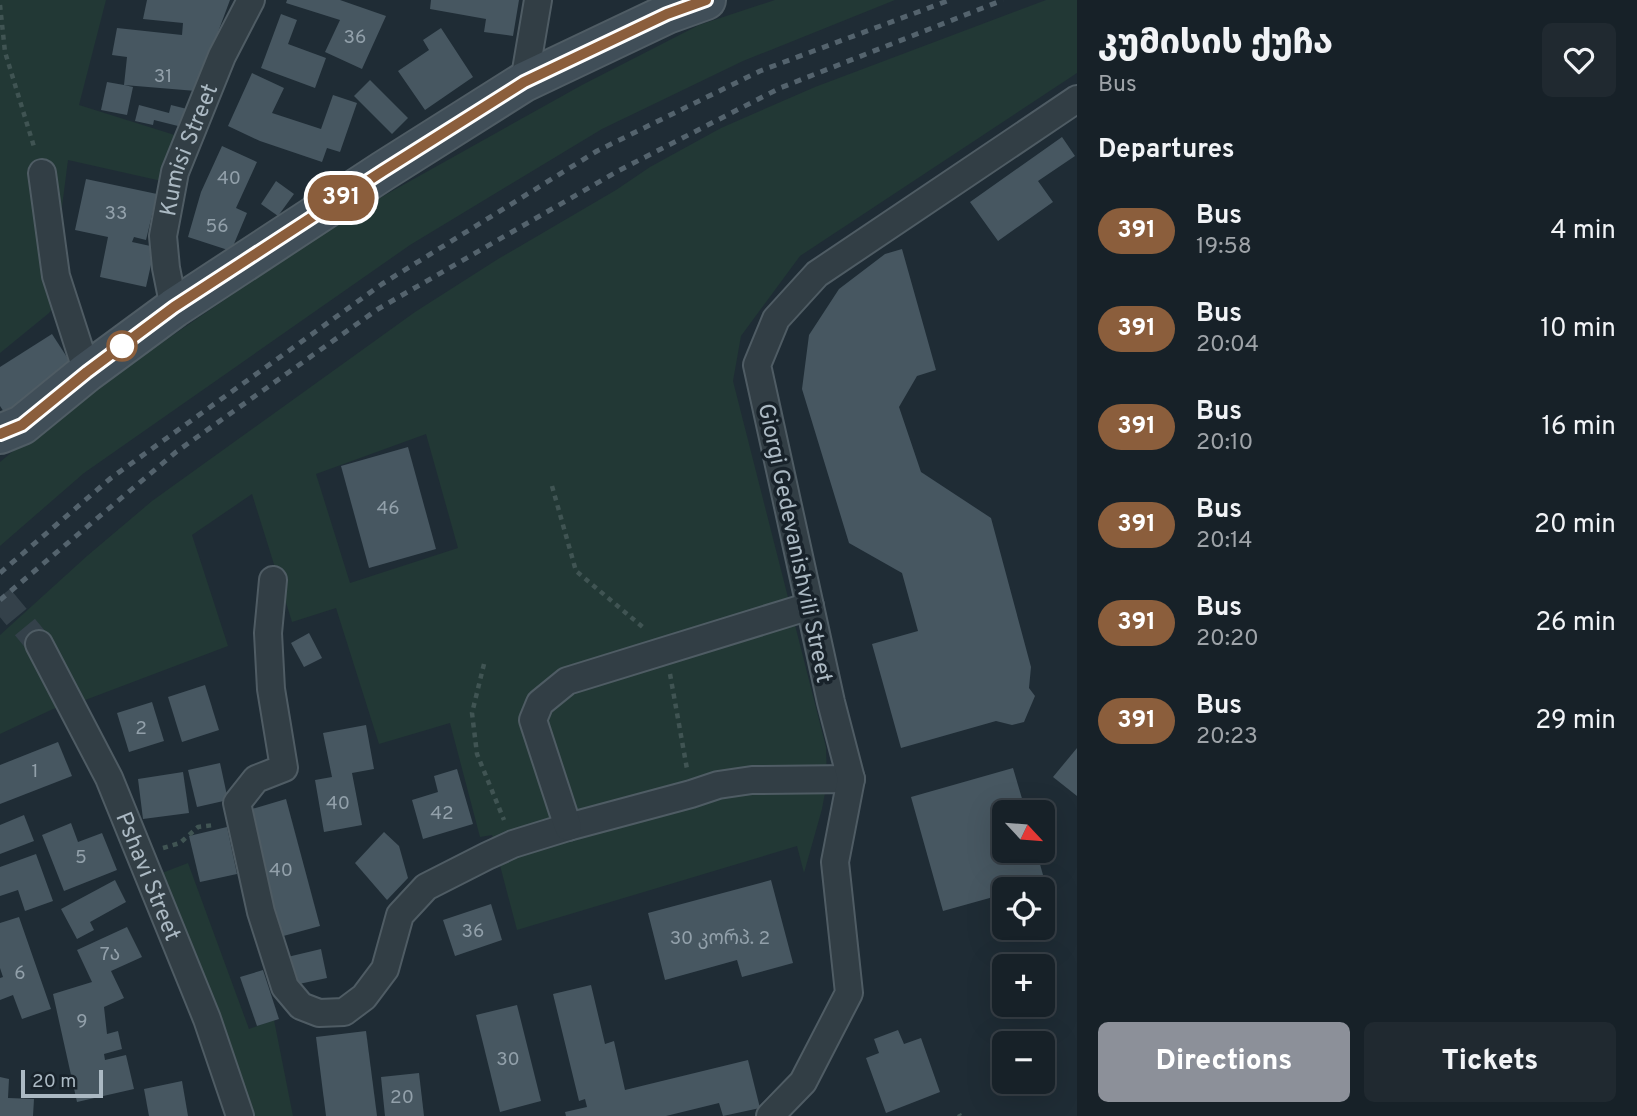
<!DOCTYPE html>
<meta charset="utf-8">
<style>
:root{--surface:#172128;--page:#202930;--text:#f1f3f6;--muted:#9ea3a8;--line:#363e45;--accent:#8c9099}
body{margin:0;font-family:Overpass,"Noto Sans Georgian",sans-serif;background:var(--page);color:var(--text);height:100vh;display:flex;flex-direction:column;font-size:26px;white-space:nowrap}
*{box-sizing:border-box;margin:0}
p{font-size:23px;color:var(--muted)}
.icon{flex:none;width:38px;height:38px;fill:none;stroke:currentColor;stroke-width:2;stroke-linecap:round;stroke-linejoin:round}
.map{position:relative;flex:1;overflow:hidden}
.panel{display:flex;flex-direction:column;background:var(--surface);width:560px}
.panel>*{flex:none}
.badge{padding:0 14px;border-radius:23px;font-size:24px;line-height:46px}
.needle{width:46px;rotate:116deg}
.fabs{position:absolute;left:992px;top:800px;display:grid;gap:14px}
.fabs a{display:grid;place-items:center;width:63px;height:63px;border-radius:10px;background:var(--surface);box-shadow:0 7px 28px #0002,0 0 0 2px var(--line);font-size:35px}
.scale{position:absolute;left:21px;bottom:18px;width:82px;box-sizing:border-box;padding-left:7px;border:4px solid #abb9c3;border-top:0;font-size:19px;line-height:24px;white-space:nowrap;color:#abb9c3;-webkit-text-stroke:5px #18222a;paint-order:stroke}
.map>.badge{position:absolute;translate:-50% -50%;box-shadow:0 0 0 4px #fff}
h2{padding:0 21px;font-size:26px;line-height:63px}
.round{display:grid;place-items:center;flex:none;width:74px;height:74px;border-radius:10px;background:var(--page)}
.overview{display:flex;align-items:center;justify-content:space-between;height:119px;padding:0 21px}
h1{font-size:33px;font-weight:800;line-height:52px}
.primary-button{display:flex;gap:14px;margin-top:auto;padding:14px 21px}
.primary-button a{flex:1;height:80px;border-radius:10px;background:var(--accent);color:#fff;font-size:28px;font-weight:800;line-height:80px;text-align:center}
.primary-button a+a{background:var(--page);color:var(--text)}
ul{padding:0;list-style:none}
li{display:flex;align-items:center;gap:21px;height:98px;padding:0 21px}
li div{flex:1}
li b{display:block;font-size:26px}
li em{font-style:normal}
li .badge{min-width:77px;font-weight:700;text-align:center}
main{display:flex;flex:1;min-height:0}
.map>svg:first-child{display:block}
.green{fill:#223835;fill-rule:evenodd}
.building{fill:#475761}
.lines{fill:none;stroke-linecap:round;stroke-linejoin:round}
.street-tunnel{stroke:#34414a;stroke-width:26;stroke-dasharray:26 13;stroke-linecap:butt}
.street-casing{stroke:#4f5c64;stroke-width:30}
.secondary-casing{stroke:#4f5c64;stroke-width:42}
.path{stroke:#405453;stroke-width:4.5;stroke-dasharray:5 5;stroke-linecap:butt}
.street{stroke:#323e45;stroke-width:26}
.secondary{stroke:#404e58;stroke-width:38}
.rail{stroke:#54636d;stroke-width:5;stroke-dasharray:7 7;stroke-linecap:butt}
.line-casing{stroke:#fff;stroke-width:16}
.line{stroke:#8b5e3c;stroke-width:10}
.stop-dot{fill:#fff;stroke:#8b5e3c;stroke-width:3.5}
.labels{text-anchor:middle;stroke-width:7;stroke-linejoin:round;paint-order:stroke}
.number-label{font-size:19px;fill:#92a0aa}
.street-label{font-size:23px;fill:#abb9c3;stroke:#18222a}
</style>
<main>
<div class="map">
<svg width="1077" height="1116" viewBox="0 0 1077 1116">
<rect width="100%" height="100%" fill="#1f2c35"/>
<!-- green -->
<g class="green">
<polygon points="0,0 106,0 79,105 181,137 166,182 68,160 58,238 66,289 49,313 0,353"/>
<polygon points="775,0 895,0 743,61 602,129 410,245 84,473 0,546 0,462 55,416 344,218 582,85 699,25"/>
<path d="M1046,0H1077V73L800,256L741,336L733,381L826,747L827,782L822,809L804,873L797,846L517,930L492,835L480,837L450,723L379,744L336,608L292,622L252,494L192,535L228,646L80,702L53,709L0,734V635L87,556L152,501L415,312L498,259L616,190L650,167L721,128L815,87ZM426,434L458,548L350,583L316,474Z"/>
<polygon points="188,863 249,1029 274,1020 293,1116 253,1116 227,1045 154,876"/>
</g>
<!-- building -->
<g class="building">
<polygon points="147,0 230,0 196,91 124,85 133,87 127,115 101,110 107,82 124,85 127,57 112,55 117,28 182,35 183,23 143,19"/>
<polygon points="287,0 340,0 386,16 362,69 325,52 340,20 286,3"/>
<polygon points="431,0 519,0 513,36 484,32 486,19 430,9"/>
<polygon points="281,14 297,20 288,44 326,58 315,88 261,68"/>
<polygon points="441,28 473,77 425,110 398,71 429,50 423,40"/>
<polygon points="252,73 284,88 272,113 321,129 333,95 357,103 340,152 327,148 322,162 260,141 228,126"/>
<polygon points="370,80 408,118 392,134 354,96"/>
<polygon points="139,105 169,113 171,105 187,109 182,127 154,120 153,125 135,121"/>
<polygon points="1062,137 1075,156 1038,181 1053,202 998,241 970,202"/>
<polygon points="222,146 257,162 236,208 247,213 231,251 188,237 201,192"/>
<polygon points="86,179 157,194 146,240 134,237 132,242 155,247 146,287 100,277 108,237 75,230"/>
<polygon points="276,181 294,194 278,216 261,204"/>
<polygon points="902,249 936,370 917,376 899,407 921,472 991,518 1031,667 1029,688 1035,696 1024,722 1012,725 996,721 901,748 872,644 918,631 902,573 849,543 802,389 809,335 839,289 885,254"/>
<polygon points="52,334 74,368 4,412 0,406 0,367"/>
<polygon points="408,447 436,549 369,568 341,466"/>
<polygon points="309,633 322,658 304,667 291,643"/>
<polygon points="205,685 219,730 182,742 168,697"/>
<polygon points="152,702 164,741 129,752 117,713"/>
<polygon points="366,725 374,769 352,773 362,825 324,832 315,780 332,777 323,733"/>
<polygon points="58,742 72,776 0,804 0,765"/>
<polygon points="1077,748 1077,796 1053,777"/>
<polygon points="220,763 228,800 197,807 188,770"/>
<polygon points="1013,768 1026,812 1004,812 1004,850 1036,850 1045,882 1021,889 1004,889 1004,894 943,911 911,797"/>
<polygon points="457,769 473,824 423,839 412,800 438,792 434,776"/>
<polygon points="183,772 189,813 143,819 138,779"/>
<polygon points="286,799 320,926 276,938 242,812"/>
<polygon points="24,815 34,841 0,854 0,825"/>
<polygon points="71,823 78,842 102,833 117,870 64,891 42,835"/>
<polygon points="227,827 237,874 200,882 189,836"/>
<polygon points="384,832 399,846 408,878 387,900 355,863"/>
<polygon points="36,854 53,901 25,911 18,890 0,896 0,867"/>
<polygon points="115,880 126,902 90,922 94,930 77,939 61,909"/>
<polygon points="771,880 793,963 742,977 737,960 665,980 648,913"/>
<polygon points="491,904 502,940 455,956 443,920"/>
<polygon points="19,917 51,1009 22,1019 13,995 0,1000 0,978 3,977 0,968 0,923"/>
<polygon points="127,927 142,957 111,971 124,998 104,1007 107,1034 118,1031 122,1049 104,1054 105,1060 126,1055 134,1089 77,1102 53,994 92,982 77,950"/>
<polygon points="321,949 327,978 285,987 279,959"/>
<polygon points="263,970 279,1019 257,1026 240,977"/>
<polygon points="591,985 605,1044 614,1041 625,1090 748,1060 760,1108 723,1116 719,1103 666,1116 566,1116 565,1112 587,1107 585,1099 579,1101 553,994"/>
<polygon points="517,1005 541,1101 500,1112 476,1015"/>
<polygon points="898,1030 904,1044 921,1038 940,1092 886,1113 866,1058 879,1053 874,1039"/>
<polygon points="366,1031 377,1116 326,1116 316,1037"/>
<polygon points="419,1073 424,1116 385,1116 381,1077"/>
<polygon points="0,1077 9,1079 8,1098 34,1099 33,1116 0,1116"/>
<polygon points="182,1081 188,1116 149,1116 144,1089"/>
</g>
<g class="lines">
<!-- street-tunnel -->
<polyline class="street-tunnel" points="0,597 39,644"/>
<defs>
<g id="street">
<polyline points="524,82 538,0"/>
<polyline points="42,173 56,276 87,372"/>
<path id="s1" d="M174,308L166,268L163,236L175,172L222,56L251,0"/>
<polyline points="273,580 268,633 271,689 284,768 256,779 237,803 261,912 285,987 301,1006 319,1013 344,1012 364,997 385,969 400,915 426,887 487,856 513,844 568,827 691,794 718,785 752,780 851,779"/>
<path id="s2" d="M39,644L109,778L207,1019L240,1116"/>
<polyline points="568,827 533,720 540,703 567,681 810,606"/>
<polyline points="770,1116 803,1082 849,993 835,862 851,779 831,702 757,365 776,319 817,274 1077,99"/>
</g>
<polyline id="secondary" points="0,434 22,425 87,372 174,308 383,171 524,82 667,14 706,0"/>
</defs>
<!-- street casing -->
<use href="#street" class="street-casing"/>
<!-- secondary casing -->
<use href="#secondary" class="secondary-casing"/>
<!-- path -->
<g class="path">
<polyline points="0,5 5,52 35,150"/>
<polyline points="552,486 576,571 645,629"/>
<polyline points="484,664 472,713 477,754 504,820"/>
<polyline points="670,674 687,769"/>
<polyline points="163,848 180,843 198,827 214,825"/>
<polyline points="959,1114 960,1116"/>
</g>
<!-- street -->
<use href="#street" class="street"/>
<!-- secondary -->
<use href="#secondary" class="secondary"/>
<!-- rail -->
<g class="rail">
<polyline points="0,573 111,478 382,284 597,151 760,71 950,0"/>
<polyline points="0,600 176,452 378,309 618,171 780,88 1003,0"/>
</g>
</g>
<g class="lines">
<defs>
<polyline id="line" points="0,434 22,425 87,372 174,307 383,171 524,82 667,14 706,0"/>
</defs>
<!-- line casing -->
<use href="#line" class="line-casing"/>
<!-- line -->
<use href="#line" class="line"/>
</g>
<!-- markers -->
<circle class="stop-dot" cx="122" cy="346" r="14"/>
<g class="labels">
<!-- number labels -->
<g class="number-label">
<text x="355" y="43">36</text>
<text x="163" y="82">31</text>
<text x="229" y="184">40</text>
<text x="116" y="219">33</text>
<text x="217" y="232">56</text>
<text x="388" y="514">46</text>
<text x="141" y="734">2</text>
<text x="35" y="777">1</text>
<text x="338" y="809">40</text>
<text x="442" y="819">42</text>
<text x="81" y="863">5</text>
<text x="281" y="876">40</text>
<text x="473" y="937">36</text>
<text x="720" y="944">30 კორპ. 2</text>
<text x="110" y="960">7ა</text>
<text x="20" y="979">6</text>
<text x="82" y="1027">9</text>
<text x="508" y="1065">30</text>
<text x="402" y="1103">20</text>
</g>
<!-- street labels -->
<g class="street-label">
<text dy="8" stroke="none"><textPath href="#s1" startOffset="163">Kumisi Street</textPath></text>
<text transform="translate(796 543) rotate(78)" y="8">Giorgi Gedevanishvili Street</text>
<text dy="8" stroke="none"><textPath href="#s2" startOffset="257">Pshavi Street</textPath></text>
</g>
</g>
</svg>
<div class="fabs">
<a><svg class="needle" viewBox="-14 -14 28 28"><path d="M0-13l5 13h-10z" fill="#e53935"/><path d="M0 13l5-13h-10z" fill="#9ea3a8"/></svg></a>
<a><svg class="icon" aria-label="locate" viewBox="0 0 24 24"><circle cx="12" cy="12" r="6"/><path d="M12 2v4M12 18v4M2 12h4M18 12h4"/></svg></a>
<a>+</a>
<a>−</a>
</div>
<div class="scale">20 m</div>
<b class="badge" style="left:341px;top:198px;background:#8b5e3c;color:#fff">391</b>
</div>
<section class="panel">
<div class="overview"><div><h1>კუმისის ქუჩა</h1><p>Bus</p></div><a class="round"><svg class="icon" aria-label="heart" viewBox="0 0 24 24"><path d="M12 20l-8-8c-3-5 5-10 8-4 3-6 11-1 8 4z"/></svg></a></div>
<h2>Departures</h2>
<ul>
<li><span class="badge" style="background:#8b5e3c;color:#fff">391</span><div><b>Bus</b><p>19:58</p></div><em>4 min</em></li>
<li><span class="badge" style="background:#8b5e3c;color:#fff">391</span><div><b>Bus</b><p>20:04</p></div><em>10 min</em></li>
<li><span class="badge" style="background:#8b5e3c;color:#fff">391</span><div><b>Bus</b><p>20:10</p></div><em>16 min</em></li>
<li><span class="badge" style="background:#8b5e3c;color:#fff">391</span><div><b>Bus</b><p>20:14</p></div><em>20 min</em></li>
<li><span class="badge" style="background:#8b5e3c;color:#fff">391</span><div><b>Bus</b><p>20:20</p></div><em>26 min</em></li>
<li><span class="badge" style="background:#8b5e3c;color:#fff">391</span><div><b>Bus</b><p>20:23</p></div><em>29 min</em></li>
</ul>
<div class="primary-button"><a>Directions</a><a>Tickets</a></div>
</section>
</main>
